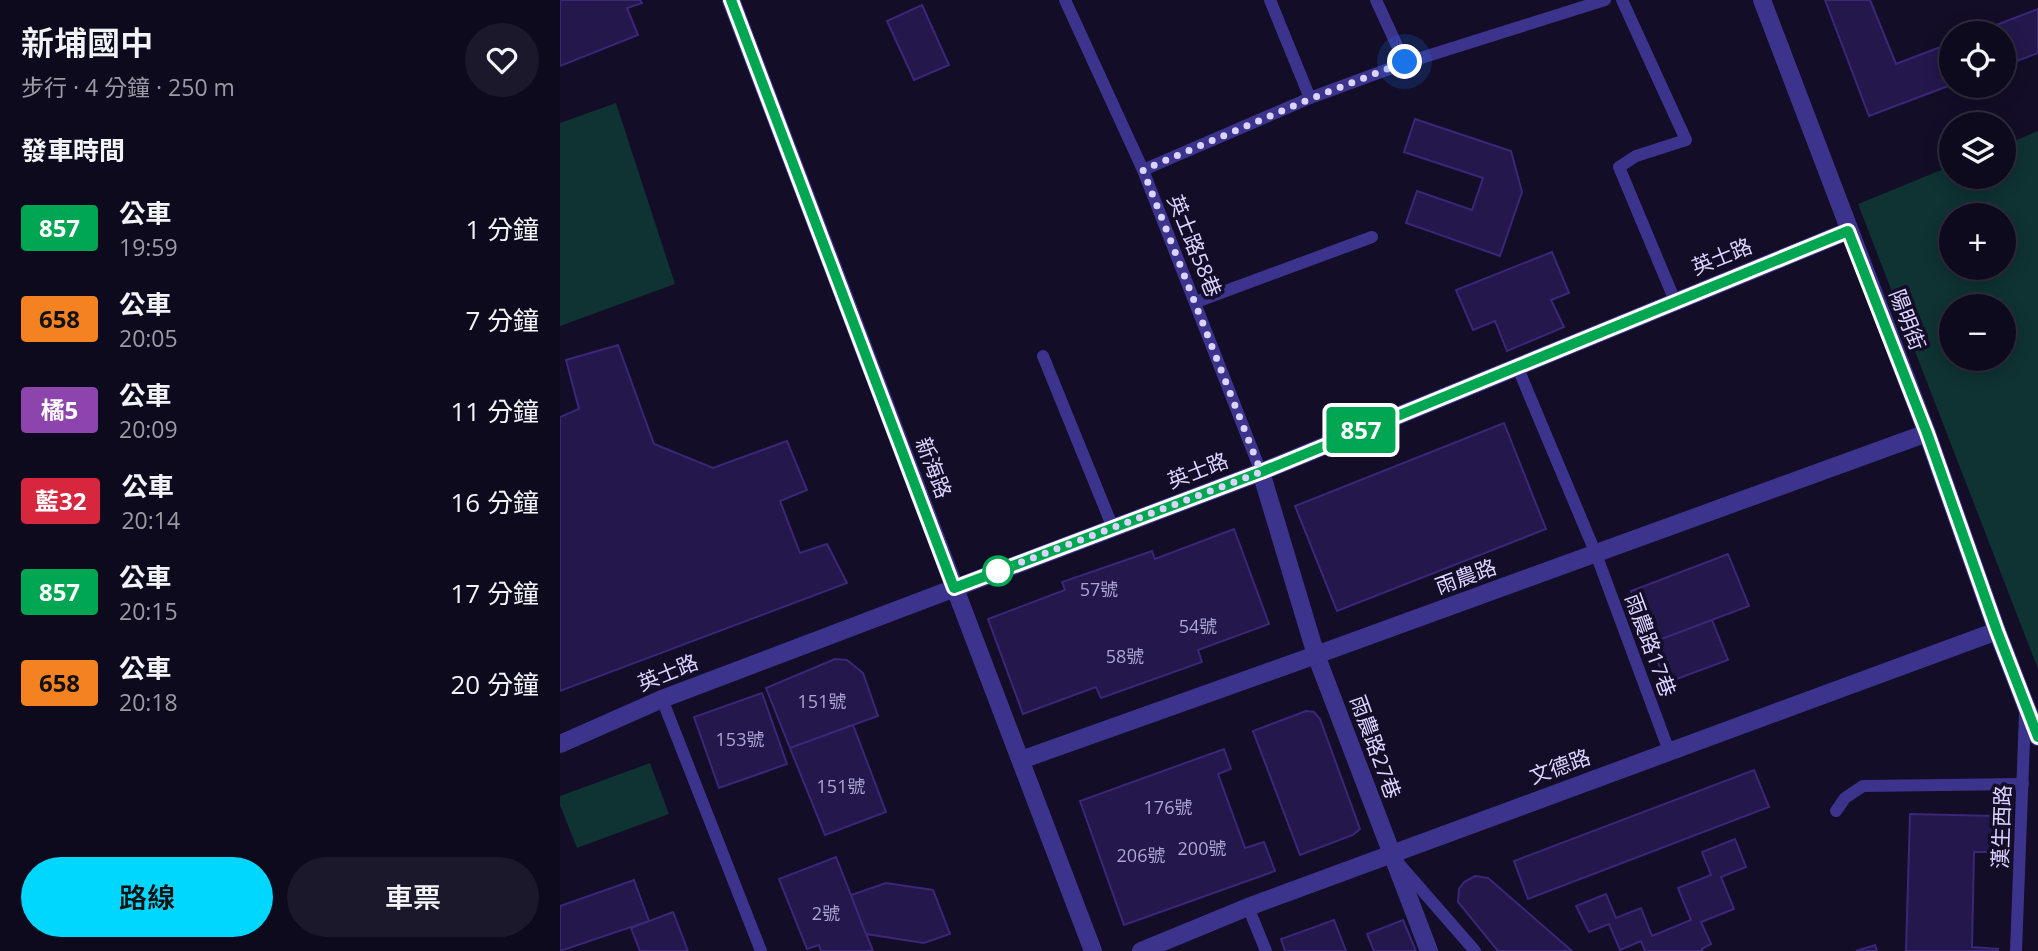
<!DOCTYPE html>
<html lang="zh-TW">
<meta charset="utf-8">
<style>
:root{--surface:#0e0a1e;--page:#1c182b;--text:#f1f3f6;--muted:#9b9aa4;--line:#2e2b3c;--accent:#00d7ff}
body{margin:0;font-family:"Open Sans","Noto Sans TC",sans-serif;background:var(--page);color:var(--text);height:100vh;display:flex;flex-direction:column;font-size:26px;white-space:nowrap}
*{box-sizing:border-box;margin:0}
p{font-size:23px;color:var(--muted)}
.icon{flex:none;width:38px;height:38px;fill:none;stroke:currentColor;stroke-width:2;stroke-linecap:round;stroke-linejoin:round}
.map{position:relative;flex:1;overflow:hidden}
.sheet{display:flex;flex-direction:column;background:var(--surface);width:560px}
.sheet>*{flex:none}
.badge{padding:0 14px;border-radius:5px;font-size:24px;line-height:46px}
.tools{position:absolute;left:1379px;top:21px;display:grid;gap:14px}
.tools a{display:grid;place-items:center;width:77px;height:77px;border-radius:50%;background:var(--surface);box-shadow:0 4px 18px #0003,0 0 0 2px var(--line);font-size:35px}
.you{position:absolute;width:35px;height:35px;margin:-18px;border:5px solid #fff;border-radius:50%;background:#1a73e8;box-shadow:0 0 0 10px #1a73e833}
.map>.badge{position:absolute;translate:-50% -50%;box-shadow:0 0 0 4px #fff}
h2{padding:0 21px;font-size:26px;line-height:63px}
.round{display:grid;place-items:center;flex:none;width:74px;height:74px;border-radius:37px;background:var(--page)}
.headline{display:flex;align-items:center;justify-content:space-between;height:119px;padding:0 21px}
h1{font-size:33px;font-weight:600;line-height:52px}
.cta{display:flex;gap:14px;margin-top:auto;padding:14px 21px}
.cta a{flex:1;height:80px;border-radius:42px;background:var(--accent);color:#111;font-size:28px;font-weight:600;line-height:80px;text-align:center}
.cta a+a{background:var(--page);color:var(--text)}
ul{padding:0;list-style:none}
li{display:flex;align-items:center;gap:21px;height:91px;padding:0 21px}
li div{flex:1}
li b{display:block;font-size:26px}
li em{font-style:normal}
li .badge{min-width:77px;font-weight:700;text-align:center}
main{display:flex;flex:1;min-height:0}
.map>svg:first-child{display:block}
.green{fill:#0f3232;fill-rule:evenodd}
.building{fill:#24174b;stroke:#3b2679;stroke-width:2}
.lines{fill:none;stroke-linecap:round;stroke-linejoin:round}
.service{stroke:#3b338c;stroke-width:12}
.minor{stroke:#3b338c;stroke-width:18}
.tertiary{stroke:#3b338c;stroke-width:18}
.line-casing{stroke:#fff;stroke-width:16}
.line{stroke:#00a651;stroke-width:10}
.walk{stroke:#dbd4ff;stroke-width:7;stroke-dasharray:0 12.6}
.stop-dot{fill:#fff;stroke:#00a651;stroke-width:3.5}
.labels{text-anchor:middle;stroke-width:7;stroke-linejoin:round;paint-order:stroke}
.number-label{font-size:18px;fill:#ada5d2}
.street-label{font-size:21px;fill:#dbd4ff;stroke:#130d28}
</style>
<main>
<section class="sheet">
<div class="headline"><div><h1>新埔國中</h1><p>步行 · 4 分鐘 · 250 m</p></div><a class="round"><svg class="icon" aria-label="heart" viewBox="0 0 24 24"><path d="M12 20l-8-8c-3-5 5-10 8-4 3-6 11-1 8 4z"/></svg></a></div>
<h2>發車時間</h2>
<ul>
<li><span class="badge" style="background:#00a651;color:#fff">857</span><div><b>公車</b><p>19:59</p></div><em>1 分鐘</em></li>
<li><span class="badge" style="background:#f58220;color:#111">658</span><div><b>公車</b><p>20:05</p></div><em>7 分鐘</em></li>
<li><span class="badge" style="background:#8e44ad;color:#fff">橘5</span><div><b>公車</b><p>20:09</p></div><em>11 分鐘</em></li>
<li><span class="badge" style="background:#d7263d;color:#fff">藍32</span><div><b>公車</b><p>20:14</p></div><em>16 分鐘</em></li>
<li><span class="badge" style="background:#00a651;color:#fff">857</span><div><b>公車</b><p>20:15</p></div><em>17 分鐘</em></li>
<li><span class="badge" style="background:#f58220;color:#111">658</span><div><b>公車</b><p>20:18</p></div><em>20 分鐘</em></li>
</ul>
<div class="cta"><a>路線</a><a>車票</a></div>
</section>
<div class="map">
<svg width="1478" height="951" viewBox="0 0 1478 951">
<rect width="100%" height="100%" fill="#130d28"/>
<!-- green -->
<g class="green">
<polygon points="56,103 115,284 0,326 0,123"/>
<path d="M1478,131V669L1298,204L1391,166V177H1444V145ZM1391,215H1444V268H1391ZM1391,306H1444V359H1391Z"/>
<polygon points="90,763 109,814 17,848 0,805 0,796"/>
</g>
<!-- building -->
<g class="building">
<polygon points="0,0 80,0 82,3 67,8 78,35 0,66"/>
<polygon points="1265,0 1310,0 1336,64 1391,43 1391,85 1309,116"/>
<polygon points="362,5 389,65 354,80 327,21"/>
<polygon points="1478,9 1478,53 1444,66 1444,33 1415,33"/>
<polygon points="855,119 951,151 962,192 940,256 846,223 857,191 912,210 923,178 844,152"/>
<polygon points="992,252 1009,293 991,300 1004,327 947,351 935,321 913,330 896,290"/>
<polygon points="58,345 94,444 153,468 227,441 247,490 220,501 240,553 267,544 287,583 0,691 0,417 19,409 6,360"/>
<polygon points="944,423 986,529 777,611 735,506"/>
<polygon points="674,529 709,624 638,650 642,662 541,698 536,687 463,714 428,619 505,590 502,582 592,551 595,559"/>
<polygon points="1168,554 1189,606 1091,643 1071,591"/>
<polygon points="1152,620 1168,660 1106,683 1091,643"/>
<polygon points="275,659 287,660 303,673 318,716 230,748 206,688"/>
<polygon points="202,693 227,764 159,788 134,717"/>
<polygon points="746,711 754,712 760,719 800,829 793,835 740,855 693,731"/>
<polygon points="293,725 326,812 265,835 230,748"/>
<polygon points="664,749 671,769 658,774 685,848 704,842 715,871 564,925 520,801"/>
<polygon points="1194,770 1209,807 968,899 954,861"/>
<polygon points="1350,814 1435,816 1435,852 1414,852 1412,947 1438,949 1438,951 1346,951"/>
<polygon points="1175,839 1186,867 1161,877 1174,909 1141,922 1151,944 1142,949 1143,951 1085,951 1081,941 1060,950 1049,924 1029,932 1016,906 1046,894 1056,918 1081,908 1092,936 1131,920 1118,888 1151,875 1142,852"/>
<polygon points="276,857 291,895 313,951 261,951 259,945 247,949 219,879"/>
<polygon points="915,876 928,878 1012,951 938,951 898,902 899,889 904,882"/>
<polygon points="74,880 89,921 0,951 0,906"/>
<polygon points="326,883 373,890 390,934 364,943 306,934 291,895"/>
<polygon points="113,912 128,951 80,951 71,928"/>
<polygon points="774,920 786,951 725,951 721,939"/>
<polygon points="843,920 856,951 814,951 807,934"/>
<polygon points="1315,945 1317,951 1296,951"/>
</g>
<g class="lines">
<!-- service -->
<g class="service">
<polyline points="505,0 583,170 701,472"/>
<polyline points="710,0 750,98"/>
<polyline points="816,0 845,63"/>
<polyline points="1062,0 1126,140 1076,156 1059,167 1115,301"/>
<polyline points="583,170 750,98 845,63 1045,0"/>
<polyline points="636,302 812,237"/>
<polyline points="483,356 553,528"/>
<polyline points="957,366 1036,554 1109,751"/>
<polyline points="102,699 201,951"/>
<polyline points="1276,811 1285,798 1303,786 1463,784"/>
<polyline points="840,865 915,951"/>
<polyline points="688,907 706,951"/>
<polyline points="1456,951 1465,714"/>
</g>
<!-- minor -->
<g class="minor">
<polyline points="1202,0 1367,433 1437,631 1478,737"/>
<polyline points="701,472 756,655 869,951"/>
<polyline points="0,744 102,699 701,472 1288,231"/>
<polyline points="461,760 756,655 1367,433"/>
<polyline points="581,951 688,907 1437,631"/>
</g>
<!-- tertiary -->
<polyline class="tertiary" points="171,0 533,951"/>
</g>
<g class="lines">
<defs>
<polyline id="line" points="171,0 394,588 701,472 1288,231 1367,433 1437,631 1478,737"/>
</defs>
<!-- line casing -->
<use href="#line" class="line-casing"/>
<!-- line -->
<use href="#line" class="line"/>
<!-- walk -->
<polyline class="walk" points="438,571 701,472 583,170 750,99 845,62"/>
</g>
<!-- markers -->
<circle class="stop-dot" cx="438" cy="571" r="14"/>
<g class="labels">
<!-- number labels -->
<g class="number-label">
<text x="539" y="596">57號</text>
<text x="638" y="633">54號</text>
<text x="565" y="663">58號</text>
<text x="262" y="708">151號</text>
<text x="180" y="746">153號</text>
<text x="281" y="793">151號</text>
<text x="608" y="814">176號</text>
<text x="642" y="855">200號</text>
<text x="581" y="862">206號</text>
<text x="266" y="920">2號</text>
</g>
<!-- street labels -->
<g class="street-label">
<text transform="translate(634 246) rotate(68)" y="7">英士路58巷</text>
<text transform="translate(1162 257) rotate(-22)" y="7">英士路</text>
<text transform="translate(1347 320) rotate(69)" y="7">陽明街</text>
<text transform="translate(373 468) rotate(69)" y="7">新海路</text>
<text transform="translate(638 471) rotate(-21)" y="7">英士路</text>
<text transform="translate(906 577) rotate(-20)" y="7">雨農路</text>
<text transform="translate(1090 645) rotate(70)" y="7">雨農路17巷</text>
<text transform="translate(108 673) rotate(-22)" y="7">英士路</text>
<text transform="translate(815 747) rotate(70)" y="7">雨農路27巷</text>
<text transform="translate(1000 767) rotate(-20)" y="7">文德路</text>
<text transform="translate(1442 827) rotate(-88)" y="7">漢生西路</text>
</g>
</g>
</svg>
<div class="tools">
<a><svg class="icon" aria-label="locate" viewBox="0 0 24 24"><circle cx="12" cy="12" r="6"/><path d="M12 2v4M12 18v4M2 12h4M18 12h4"/></svg></a>
<a><svg class="icon" aria-label="layers" viewBox="0 0 24 24"><path d="M12 4l9 5-9 5-9-5zM3 14l9 5 9-5"/></svg></a>
<a>+</a>
<a>−</a>
</div>
<div class="you" style="left:845px;top:62px"></div>
<b class="badge" style="left:801px;top:430px;background:#00a651;color:#fff">857</b>
</div>
</main>
